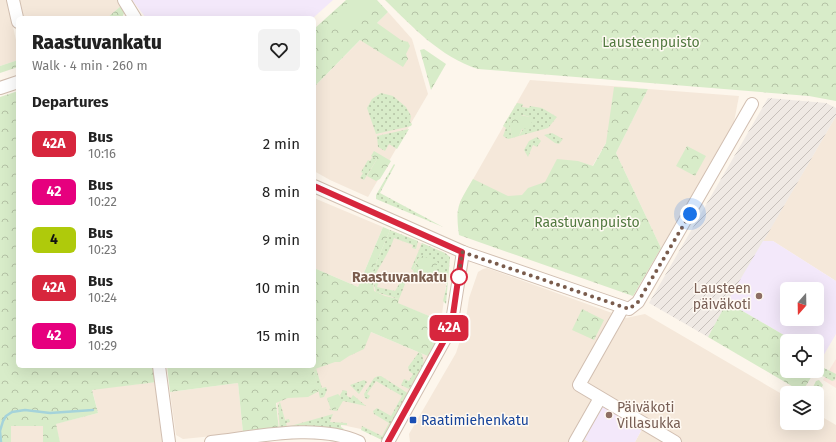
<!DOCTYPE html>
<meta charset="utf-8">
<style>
:root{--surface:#fff;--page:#f2f2f2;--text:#222;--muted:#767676}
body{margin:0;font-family:"Fira Sans",sans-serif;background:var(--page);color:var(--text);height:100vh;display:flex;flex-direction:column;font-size:15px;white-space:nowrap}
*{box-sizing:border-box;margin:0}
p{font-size:13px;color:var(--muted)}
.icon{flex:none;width:22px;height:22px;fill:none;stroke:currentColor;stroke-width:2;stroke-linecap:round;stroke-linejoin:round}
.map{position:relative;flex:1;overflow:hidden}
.details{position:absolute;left:16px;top:16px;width:300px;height:352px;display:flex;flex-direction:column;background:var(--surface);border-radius:6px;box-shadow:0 4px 16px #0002}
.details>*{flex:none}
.badge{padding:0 8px;border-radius:6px;font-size:14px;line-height:26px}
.needle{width:26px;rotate:200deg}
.tools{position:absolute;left:780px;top:282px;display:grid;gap:8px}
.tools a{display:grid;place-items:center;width:44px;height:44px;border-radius:6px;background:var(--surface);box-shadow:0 4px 16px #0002;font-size:20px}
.you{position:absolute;width:20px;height:20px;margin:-10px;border:3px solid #fff;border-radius:50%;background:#1a73e8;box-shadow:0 0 0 6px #1a73e833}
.map>.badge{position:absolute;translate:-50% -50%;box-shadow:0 0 0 2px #fff}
h2{padding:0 16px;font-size:15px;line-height:36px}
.round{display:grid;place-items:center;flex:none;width:42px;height:42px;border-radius:6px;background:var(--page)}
.headline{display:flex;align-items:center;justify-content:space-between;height:68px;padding:0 16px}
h1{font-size:19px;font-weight:800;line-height:30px}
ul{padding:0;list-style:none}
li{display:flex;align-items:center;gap:12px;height:48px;padding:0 16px}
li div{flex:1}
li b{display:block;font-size:15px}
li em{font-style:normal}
li .badge{min-width:44px;font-weight:700;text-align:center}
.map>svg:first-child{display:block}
.residential{fill:#f5e8da}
.commercial{fill:#fde8e0}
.industrial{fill:url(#industrial-furrows)}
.education{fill:#f3e8fa;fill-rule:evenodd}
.grass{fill:url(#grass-dots)}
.forest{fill:url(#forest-crowns)}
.garden{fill:#d8ecc9}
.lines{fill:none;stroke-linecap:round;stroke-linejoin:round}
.stream{stroke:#a5d3da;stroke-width:2.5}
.minor-casing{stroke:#d1beb0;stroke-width:14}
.minor{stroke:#fff;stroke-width:12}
.line-casing{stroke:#fff;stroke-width:9}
.line{stroke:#d7263d;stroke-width:6}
.walk{stroke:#7a5c4d;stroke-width:4;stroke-dasharray:0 7.2}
.stop-dot{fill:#fff;stroke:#d7263d;stroke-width:2}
.education-dot{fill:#8d6e63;stroke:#fffaf3;stroke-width:1.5}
.transit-dot{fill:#1a4fb4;stroke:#fffaf3;stroke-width:1.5}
.labels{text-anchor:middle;stroke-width:3;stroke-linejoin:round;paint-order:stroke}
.park-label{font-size:14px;fill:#537a41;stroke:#fffaf3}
.stop-label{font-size:14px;font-weight:bold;fill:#7a5c4d;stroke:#fffaf3;text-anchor:end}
.education-label{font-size:14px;fill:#785e54;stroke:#fffaf3;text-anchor:end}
.transit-label{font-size:14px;fill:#164399;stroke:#fffaf3;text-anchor:start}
</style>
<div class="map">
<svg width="836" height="442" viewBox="0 0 836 442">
<defs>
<pattern id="industrial-furrows" width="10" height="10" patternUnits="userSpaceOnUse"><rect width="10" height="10" fill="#efe9e4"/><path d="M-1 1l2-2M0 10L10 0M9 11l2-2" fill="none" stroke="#c7c0bb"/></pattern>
<pattern id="grass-dots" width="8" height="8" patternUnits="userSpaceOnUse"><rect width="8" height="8" fill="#d8ecc9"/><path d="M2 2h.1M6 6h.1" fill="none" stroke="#b4c2a5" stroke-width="1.8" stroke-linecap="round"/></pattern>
<pattern id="forest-crowns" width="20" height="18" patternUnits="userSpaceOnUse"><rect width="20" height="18" fill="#d8ecc9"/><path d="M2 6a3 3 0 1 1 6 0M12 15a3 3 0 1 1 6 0" fill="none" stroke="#b4c2a5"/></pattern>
</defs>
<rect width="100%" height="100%" fill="#fdf6ec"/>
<!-- residential -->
<g class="residential">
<polygon points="0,0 7,0 18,49 18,60 0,66"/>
<polygon points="18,0 118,0 122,5 107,18 22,18"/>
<polygon points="388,12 412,39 428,94 368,197 330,180 314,171 314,87"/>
<polygon points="530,80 638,88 547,244 460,202"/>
<polygon points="648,89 739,96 734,122 661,248 616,153"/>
<polygon points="836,116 836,281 773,241 763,241"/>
<polygon points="314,198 383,227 358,287 314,268"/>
<polygon points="390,230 445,253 450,257 441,321 365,290"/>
<polygon points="487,268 626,318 645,314 787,397 787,423 817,423 817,414 836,425 836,442 635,442 643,428 582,438 589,442 410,442 409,434 456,353 465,325 469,298 478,272 483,269"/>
<polygon points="371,332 430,357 382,440 361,429 342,425 279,430 274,375 314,366"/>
<polygon points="157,382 162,442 60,442 55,424 98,413 92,389"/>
<polygon points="238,383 243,433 183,439 176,435 170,392"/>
<rect x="11" y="426" width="32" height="16"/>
</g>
<!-- commercial -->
<polygon class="commercial" points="836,359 836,388 823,380"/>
<!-- industrial -->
<polygon class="industrial" points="768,98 826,103 836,108 836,116 708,337 649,303"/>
<!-- education -->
<g class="education">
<polygon points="132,0 333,0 313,18 146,18"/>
<path d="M763,241H773L836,281V334L822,358L817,355V341H794L727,302ZM787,289H817V319H787Z"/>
<polygon points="602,403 643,427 635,442 589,442 581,438"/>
</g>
<!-- grass -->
<g class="grass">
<polygon points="381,93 393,96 406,107 411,116 410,122 412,124 411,126 376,134 367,108 372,99"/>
<polygon points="517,103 523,104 522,107 529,108 530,106 542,108 557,117 548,128 519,136 530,117 523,115 512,118 509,122 512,138 508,139 503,136 506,128 503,126"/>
<polygon points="409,129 397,149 389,144 385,151 378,147 377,136"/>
<polygon points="552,133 563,139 559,144 555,143 544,135"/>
<polygon points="537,137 541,141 537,147 533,145 528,157 524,150 529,141"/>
<polygon points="373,156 377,159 364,180 360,178 363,173 361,172 368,160 370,161"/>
<polygon points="394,164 395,165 380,193 443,227 376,199 376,195"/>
<path d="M390,230L418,241L416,249L412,248L413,245L394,238C389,253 380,265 373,279L379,282L377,287L395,291L404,276L406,274L411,276L409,280L407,279L399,299L376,292L373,280L370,278Z"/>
<polygon points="422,243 445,253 450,257 446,304 443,301 447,284 435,279 439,279 440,275 435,274 433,281 413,273 414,271 431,278 420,255 413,270 411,269"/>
<polygon points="419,352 422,354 424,364 409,389 401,385 404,379 409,381 413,374 409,371 408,367"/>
<polygon points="316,368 322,388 326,387 327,390 324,397 320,398 314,372"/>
<polygon points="824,368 836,374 835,380 832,381 821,375 821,372"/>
<polygon points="378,376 381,376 409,394 382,440 361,430 362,426 382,436 389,423 374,414 373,411 377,408 391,416 402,396 376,381 367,394 370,396 368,399 365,398 364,394 374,378"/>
<polygon points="364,380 367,382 359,394 350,385"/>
<polygon points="819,380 823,385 817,396 817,393 810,393 816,381"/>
<polygon points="343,390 347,391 347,396 351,398 353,395 366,406 343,401 337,411 330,410 329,408 331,410 341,397 340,395"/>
<polygon points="280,402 285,420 289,419 290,422 286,423 287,427 333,414 330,422 347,423 347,425 341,425 341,427 344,429 341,430 315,427 280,431 278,405"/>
</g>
<!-- forest -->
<g class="forest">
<polygon points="346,0 377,0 388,12 377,23 401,40 408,42 410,46 406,54 408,59 403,67 360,40 314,87 314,29"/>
<path d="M385,0H836V101L809,96L478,69C439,56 414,28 385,0Z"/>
<polygon points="122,5 124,13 122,18 107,18"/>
<polygon points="424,49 446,64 431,90 420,50"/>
<polygon points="18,60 18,67 0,73 0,66"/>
<path d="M614,87L648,89L616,153L661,248L633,296L459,235C455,206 459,203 473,179L508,196L522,195L528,188L545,182L557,159L578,161L593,166L606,143Z"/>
<polygon points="18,91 18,366 155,366 157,382 92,390 98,413 56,424 60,442 43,442 43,426 11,426 11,442 0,442 0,97"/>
<polygon points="520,115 530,117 532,124 529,128 522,129 519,136 512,138 509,122 512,118"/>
<polygon points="687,146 706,156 695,176 676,166"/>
<polygon points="374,151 391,161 380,179 376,181 367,176 377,159 371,156"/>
<polygon points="383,227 390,230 370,278 373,280 374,291 385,296 399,299 398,303 446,323 430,357 371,332 364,349 349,356 340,362 335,362 315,369 314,372 319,391 308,397 288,398 276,403 279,430 243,433 238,383 170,392 167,366 314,366 314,268 358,287"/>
<polygon points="420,255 438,262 431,278 413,271"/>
<polygon points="727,302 794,341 787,341 787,371 815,371 802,392 708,337"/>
<polygon points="582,309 604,320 594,340 572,330"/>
<polygon points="338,394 341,397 341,401 335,410 331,410 327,398"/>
</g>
<!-- garden -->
<polygon class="garden" points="351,0 366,0 372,6 346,31 333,17"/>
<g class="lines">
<!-- stream -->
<polyline class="stream" points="1,442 0,431 3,421 6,416 12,412 25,410 50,413 93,410"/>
<defs>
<g id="minor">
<polyline points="13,0 18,22"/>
<polyline points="124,0 135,18"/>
<polyline points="0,88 18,82"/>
<polyline points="314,186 463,252 629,309 638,302 752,104"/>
<polyline points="622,309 579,385 675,442"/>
<polyline points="159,366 169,442"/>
<path d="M211,442C256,437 317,423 359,442"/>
<polyline points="388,442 446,337 453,315 463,252"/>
<polyline points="575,442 600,398"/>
</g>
</defs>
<!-- minor casing -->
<use href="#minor" class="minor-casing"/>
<!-- minor -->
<use href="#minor" class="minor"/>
</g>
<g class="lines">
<defs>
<polyline id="line" points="314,186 462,252 453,315 446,337 388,442"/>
</defs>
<!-- line casing -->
<use href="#line" class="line-casing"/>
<!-- line -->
<use href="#line" class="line"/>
<!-- walk -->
<polyline class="walk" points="459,277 458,282 462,252 629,309 638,302 690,214"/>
</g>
<!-- markers -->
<circle class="stop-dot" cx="459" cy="277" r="8"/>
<g class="education-dot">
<circle cx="759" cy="296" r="4"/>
<circle cx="609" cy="415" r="4"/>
</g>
<rect class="transit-dot" x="409" y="416" width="8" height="8" rx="2"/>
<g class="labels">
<!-- park labels -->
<g class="park-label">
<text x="651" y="47">Lausteenpuisto</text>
<text x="587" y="227">Raastuvanpuisto</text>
</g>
<!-- stop labels -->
<g class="stop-label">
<text x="447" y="282">Raastuvankatu</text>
</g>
<!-- education labels -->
<g class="education-label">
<text x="751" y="293">Lausteen<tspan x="751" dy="16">päiväkoti</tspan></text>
<text x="617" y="412" text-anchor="start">Päiväkoti<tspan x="617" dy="16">Villasukka</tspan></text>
</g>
<!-- transit labels -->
<g class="transit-label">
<text x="421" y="425">Raatimiehenkatu</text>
</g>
</g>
</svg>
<div class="tools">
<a><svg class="needle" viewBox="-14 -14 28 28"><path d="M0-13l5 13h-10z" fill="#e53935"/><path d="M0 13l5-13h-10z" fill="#767676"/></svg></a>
<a><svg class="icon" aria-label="locate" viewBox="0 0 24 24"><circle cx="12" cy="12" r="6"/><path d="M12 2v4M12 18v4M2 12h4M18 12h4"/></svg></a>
<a><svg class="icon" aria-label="layers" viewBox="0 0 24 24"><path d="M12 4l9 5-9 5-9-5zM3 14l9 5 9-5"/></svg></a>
</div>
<div class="you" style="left:690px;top:214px"></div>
<b class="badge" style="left:449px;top:328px;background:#d7263d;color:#fff">42A</b>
<section class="details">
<div class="headline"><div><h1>Raastuvankatu</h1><p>Walk · 4 min · 260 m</p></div><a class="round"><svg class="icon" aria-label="heart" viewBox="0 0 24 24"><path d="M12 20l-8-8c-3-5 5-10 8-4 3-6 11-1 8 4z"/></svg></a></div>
<h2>Departures</h2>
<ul>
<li><span class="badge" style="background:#d7263d;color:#fff">42A</span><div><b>Bus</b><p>10:16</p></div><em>2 min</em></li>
<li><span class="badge" style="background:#e6007e;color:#fff">42</span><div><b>Bus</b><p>10:22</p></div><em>8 min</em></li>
<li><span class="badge" style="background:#afca0b;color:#111">4</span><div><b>Bus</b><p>10:23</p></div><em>9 min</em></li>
<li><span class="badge" style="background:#d7263d;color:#fff">42A</span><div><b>Bus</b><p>10:24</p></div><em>10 min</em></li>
<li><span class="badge" style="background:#e6007e;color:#fff">42</span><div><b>Bus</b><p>10:29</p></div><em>15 min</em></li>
</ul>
</section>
</div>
